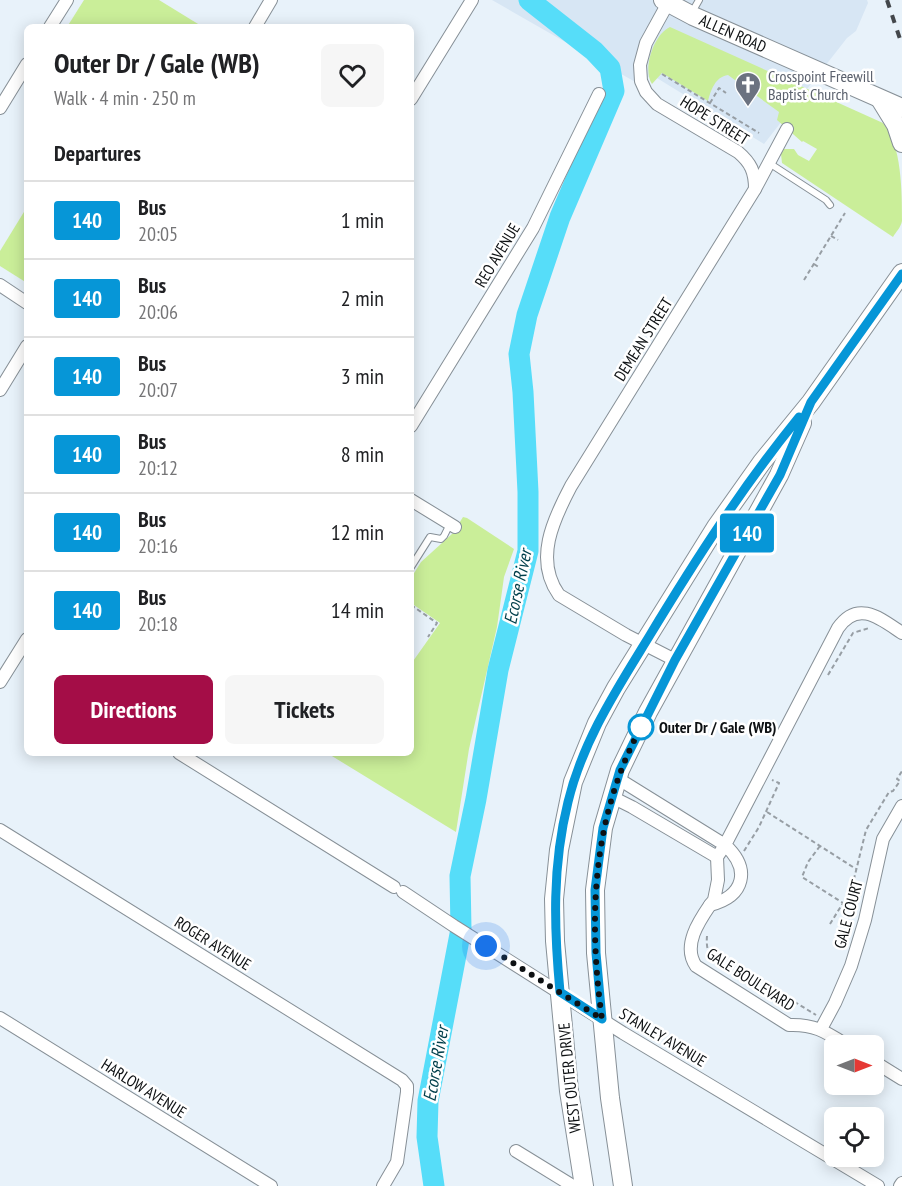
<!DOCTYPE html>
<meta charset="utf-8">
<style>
:root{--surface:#fff;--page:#f6f6f6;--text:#202124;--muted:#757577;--line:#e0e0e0;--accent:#a40d47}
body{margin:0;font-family:"PT Sans Narrow",sans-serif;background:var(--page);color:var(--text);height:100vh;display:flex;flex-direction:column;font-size:22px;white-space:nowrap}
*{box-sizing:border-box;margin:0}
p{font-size:20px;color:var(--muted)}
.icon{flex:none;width:33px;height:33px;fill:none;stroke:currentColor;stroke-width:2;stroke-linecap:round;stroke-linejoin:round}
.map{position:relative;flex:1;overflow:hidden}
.side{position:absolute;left:24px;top:24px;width:390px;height:732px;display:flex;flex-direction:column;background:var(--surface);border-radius:9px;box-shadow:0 3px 15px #0003}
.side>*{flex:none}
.badge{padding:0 12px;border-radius:4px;font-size:21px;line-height:39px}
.needle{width:39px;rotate:90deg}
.buttons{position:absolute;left:824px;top:1035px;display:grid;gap:12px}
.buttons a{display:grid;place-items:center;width:60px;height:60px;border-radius:9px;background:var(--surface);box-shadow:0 3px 15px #0003;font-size:30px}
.you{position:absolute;width:30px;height:30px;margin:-15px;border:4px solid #fff;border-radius:50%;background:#1a73e8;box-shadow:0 0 0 9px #1a73e833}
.map>.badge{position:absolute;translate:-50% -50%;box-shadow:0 0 0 3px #fff}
h2{padding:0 30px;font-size:22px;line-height:54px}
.round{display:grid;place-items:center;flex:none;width:63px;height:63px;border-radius:9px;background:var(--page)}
.overview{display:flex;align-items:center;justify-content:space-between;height:102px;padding:0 30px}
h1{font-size:28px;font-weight:800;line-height:45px}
.button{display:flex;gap:12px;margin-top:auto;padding:12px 30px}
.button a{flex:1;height:69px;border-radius:9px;background:var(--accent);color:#fff;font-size:24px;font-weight:800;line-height:69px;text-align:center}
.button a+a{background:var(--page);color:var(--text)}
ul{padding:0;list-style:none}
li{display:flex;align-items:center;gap:18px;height:78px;padding:0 30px;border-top:2px solid var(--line)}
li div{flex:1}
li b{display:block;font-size:22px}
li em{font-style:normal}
li .badge{min-width:66px;font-weight:700;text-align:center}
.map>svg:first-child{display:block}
.built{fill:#d7e6f4}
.green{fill:#caee99}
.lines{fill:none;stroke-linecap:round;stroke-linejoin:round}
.river{stroke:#56ddf9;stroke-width:21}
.lane-casing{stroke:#879097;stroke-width:8}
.street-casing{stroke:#879097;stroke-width:14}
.secondary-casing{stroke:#879097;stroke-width:20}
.path{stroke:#979ea4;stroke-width:2;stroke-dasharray:4.5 3;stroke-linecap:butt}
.lane{stroke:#fff;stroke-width:6}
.street{stroke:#fff;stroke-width:12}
.secondary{stroke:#fff;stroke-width:18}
.rail{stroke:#43474b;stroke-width:4;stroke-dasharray:8 8;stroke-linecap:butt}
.line-casing{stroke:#fff;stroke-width:14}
.line{stroke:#0696d7;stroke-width:9}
.walk{stroke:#0e1113;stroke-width:6;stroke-dasharray:0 10.8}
.stop-dot{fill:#fff;stroke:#0696d7;stroke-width:3}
.labels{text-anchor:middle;stroke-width:5;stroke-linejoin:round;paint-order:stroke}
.street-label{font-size:16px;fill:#0e1113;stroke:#fff}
.worship-label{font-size:16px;fill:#5b616d;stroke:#fff;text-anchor:start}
.stop-label{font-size:16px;font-weight:bold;fill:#0e1113;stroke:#fff;text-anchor:start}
.water-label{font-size:18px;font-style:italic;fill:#003f4b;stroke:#fff}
</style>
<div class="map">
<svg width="902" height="1186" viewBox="0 0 902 1186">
<rect width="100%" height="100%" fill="#e8f2fa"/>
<!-- built -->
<polygon class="built" points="492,0 867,0 868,3 856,31 847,38 764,144 652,75 641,81 644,87"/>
<!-- green -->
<g class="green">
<polygon points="84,0 159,0 203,27 67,27"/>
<path d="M670,27L883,123C902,144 902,193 902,221C901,227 896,232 893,237L782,163L781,154L784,149H794L798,155L809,161L817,149L803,141L802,142L777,120L779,112L728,75C715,77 711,90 708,101L662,73L652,84C642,69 654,34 670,27Z"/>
<polygon points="27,207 27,283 0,266 0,251"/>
<polygon points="463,517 467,518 514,549 504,577 497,627 469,749 456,832 327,753 411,753 411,688 413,684 411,686 411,679 413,679 411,678 411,664 440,623 411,603 411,578 421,562 453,533"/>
</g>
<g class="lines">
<!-- river -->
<polyline class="river" points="434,1186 427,1137 428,1101 461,929 460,876 476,799 498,670 528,551 528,492 523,392 519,354 527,315 560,217 614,91 610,68 594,51 529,0"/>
<defs>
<g id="lane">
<polyline points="691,14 699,0"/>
<polyline points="769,163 826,200 830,205"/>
<polyline points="411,567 430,537 441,539 444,536 450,524"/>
</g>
<g id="street">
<path d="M668,3L646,43L640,65L641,81L646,92L657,104L738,152C751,163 755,172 755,189"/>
<polyline points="50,27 67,0"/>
<polyline points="255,27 271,0"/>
<polyline points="411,99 472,0"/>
<polyline points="0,108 27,64"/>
<polyline points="0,285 27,303"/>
<polyline points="0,390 27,346"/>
<polyline points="411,426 533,228 599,94"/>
<polyline points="411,500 455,527"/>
<path d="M675,660L626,635L559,595C534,560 553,520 571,486L755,189L787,129"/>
<polyline points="0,682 27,639"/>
<polyline points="179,753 394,887"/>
<path d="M617,778L725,845C751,869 745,896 710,905L714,900L718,880L717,857L725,845L726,843L838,628C858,599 881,619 902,633"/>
<polyline points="612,797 632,807 717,857"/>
<polyline points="0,830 402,1080 407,1086 407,1092 397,1162 383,1186"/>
<polyline points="403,892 454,926 623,1033 878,1186"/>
<path d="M710,905C699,921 682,946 696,966L789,1025C815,1024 826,1032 848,1046"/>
<polyline points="0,1018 271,1186"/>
<polyline points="821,1029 835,1003 851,966 865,920 883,839 902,806"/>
<polyline points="873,1061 902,1079"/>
<polyline points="516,1151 573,1186"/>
<polyline points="900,1186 902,1183"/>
</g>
<g id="secondary">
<polyline points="663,0 693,16 902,108"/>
<polyline points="880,99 896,125 902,143"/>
<polyline points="584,1186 569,1091 555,941 554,899 559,850 573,782 597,723 616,688 716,527 762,462 811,402 902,273"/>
<polyline points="623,1186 610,1098 596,953 595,890 603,828 620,770 648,712 779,475 802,423"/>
</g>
</defs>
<!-- lane casing -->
<use href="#lane" class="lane-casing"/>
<!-- street casing -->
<use href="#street" class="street-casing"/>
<!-- secondary casing -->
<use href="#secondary" class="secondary-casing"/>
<!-- path -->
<g class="path">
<polyline points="662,74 759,133"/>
<polyline points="710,103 719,88 726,93"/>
<polyline points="831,236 838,240"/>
<polyline points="814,264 820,268"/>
<polyline points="804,280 845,213"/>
<polyline points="411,605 437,623 428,637"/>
<polyline points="828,675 853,633 869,628"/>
<polyline points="767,812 856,869"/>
<polyline points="820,846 808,862 802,877 843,903 830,924"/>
<polyline points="744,851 759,827 779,783 772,780"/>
<polyline points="852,887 866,830 889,792 893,791 900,781 897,779 902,771"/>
<path d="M707,936C706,946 708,957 716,963"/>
<polyline points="784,1007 790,999 816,1015"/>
</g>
<!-- lane -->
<use href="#lane" class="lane"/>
<!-- street -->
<use href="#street" class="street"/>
<!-- secondary -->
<use href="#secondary" class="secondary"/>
<!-- rail -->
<polyline class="rail" points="887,0 902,45"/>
</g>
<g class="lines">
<defs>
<path id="line" d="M799,417C743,486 696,559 650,635C617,689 583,740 568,802C552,866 554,928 560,992L602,1019L596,953L595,890L603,828L620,770L675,660L780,475L811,402L902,274"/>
</defs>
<!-- line casing -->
<use href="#line" class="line-casing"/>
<!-- line -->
<use href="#line" class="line"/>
<!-- walk -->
<path class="walk" d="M486,946L602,1019C588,918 592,818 641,727"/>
</g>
<!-- icons -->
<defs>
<symbol id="church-pin" viewBox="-11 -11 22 30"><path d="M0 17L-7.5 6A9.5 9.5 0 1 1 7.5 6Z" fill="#6b7280" stroke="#fff"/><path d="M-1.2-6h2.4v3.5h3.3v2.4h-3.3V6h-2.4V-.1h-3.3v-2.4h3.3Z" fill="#fff"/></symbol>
</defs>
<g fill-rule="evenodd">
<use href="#church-pin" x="733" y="70" width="30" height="40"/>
</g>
<!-- markers -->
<circle class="stop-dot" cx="641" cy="727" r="12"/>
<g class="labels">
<!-- street labels -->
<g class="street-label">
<text transform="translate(733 33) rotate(24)" y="6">ALLEN ROAD</text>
<text transform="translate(715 120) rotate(32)" y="6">HOPE STREET</text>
<text transform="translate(497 255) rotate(-59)" y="6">REO AVENUE</text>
<text transform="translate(643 339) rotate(-58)" y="6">DEMEAN STREET</text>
<text transform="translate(848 914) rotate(-75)" y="6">GALE COURT</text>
<text transform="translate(213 943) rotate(32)" y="6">ROGER AVENUE</text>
<text transform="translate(751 979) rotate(33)" y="6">GALE BOULEVARD</text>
<text transform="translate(663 1037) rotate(31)" y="6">STANLEY AVENUE</text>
<text transform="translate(569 1078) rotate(-96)" y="6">WEST OUTER DRIVE</text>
<text transform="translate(144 1088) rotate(32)" y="6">HARLOW AVENUE</text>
</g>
<!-- worship labels -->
<g class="worship-label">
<text x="768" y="82">Crosspoint Freewill<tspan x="768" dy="18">Baptist Church</tspan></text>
</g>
<!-- stop labels -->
<g class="stop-label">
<text x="659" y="733">Outer Dr / Gale (WB)</text>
</g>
<!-- water labels -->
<g class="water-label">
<text transform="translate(518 587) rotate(-78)" y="6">Ecorse River</text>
<text transform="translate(436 1064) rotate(-80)" y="6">Ecorse River</text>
</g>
</g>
</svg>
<div class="buttons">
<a><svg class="needle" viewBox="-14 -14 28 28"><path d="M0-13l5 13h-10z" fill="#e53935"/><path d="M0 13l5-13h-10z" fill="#757577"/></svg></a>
<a><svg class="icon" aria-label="locate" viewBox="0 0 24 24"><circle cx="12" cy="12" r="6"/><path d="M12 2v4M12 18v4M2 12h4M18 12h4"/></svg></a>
</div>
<div class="you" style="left:486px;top:946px"></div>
<b class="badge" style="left:747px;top:533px;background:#0696d7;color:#fff">140</b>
<section class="side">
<div class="overview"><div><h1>Outer Dr / Gale (WB)</h1><p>Walk · 4 min · 250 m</p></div><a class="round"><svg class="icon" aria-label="heart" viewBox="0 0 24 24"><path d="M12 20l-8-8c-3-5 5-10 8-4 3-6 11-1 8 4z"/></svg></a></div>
<h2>Departures</h2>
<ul>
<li><span class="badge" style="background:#0696d7;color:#fff">140</span><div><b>Bus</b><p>20:05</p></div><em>1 min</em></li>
<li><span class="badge" style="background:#0696d7;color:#fff">140</span><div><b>Bus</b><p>20:06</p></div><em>2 min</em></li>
<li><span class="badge" style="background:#0696d7;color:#fff">140</span><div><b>Bus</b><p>20:07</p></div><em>3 min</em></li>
<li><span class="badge" style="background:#0696d7;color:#fff">140</span><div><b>Bus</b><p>20:12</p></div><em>8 min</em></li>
<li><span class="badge" style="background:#0696d7;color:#fff">140</span><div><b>Bus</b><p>20:16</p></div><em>12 min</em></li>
<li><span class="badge" style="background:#0696d7;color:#fff">140</span><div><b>Bus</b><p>20:18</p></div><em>14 min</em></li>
</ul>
<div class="button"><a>Directions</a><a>Tickets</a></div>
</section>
</div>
